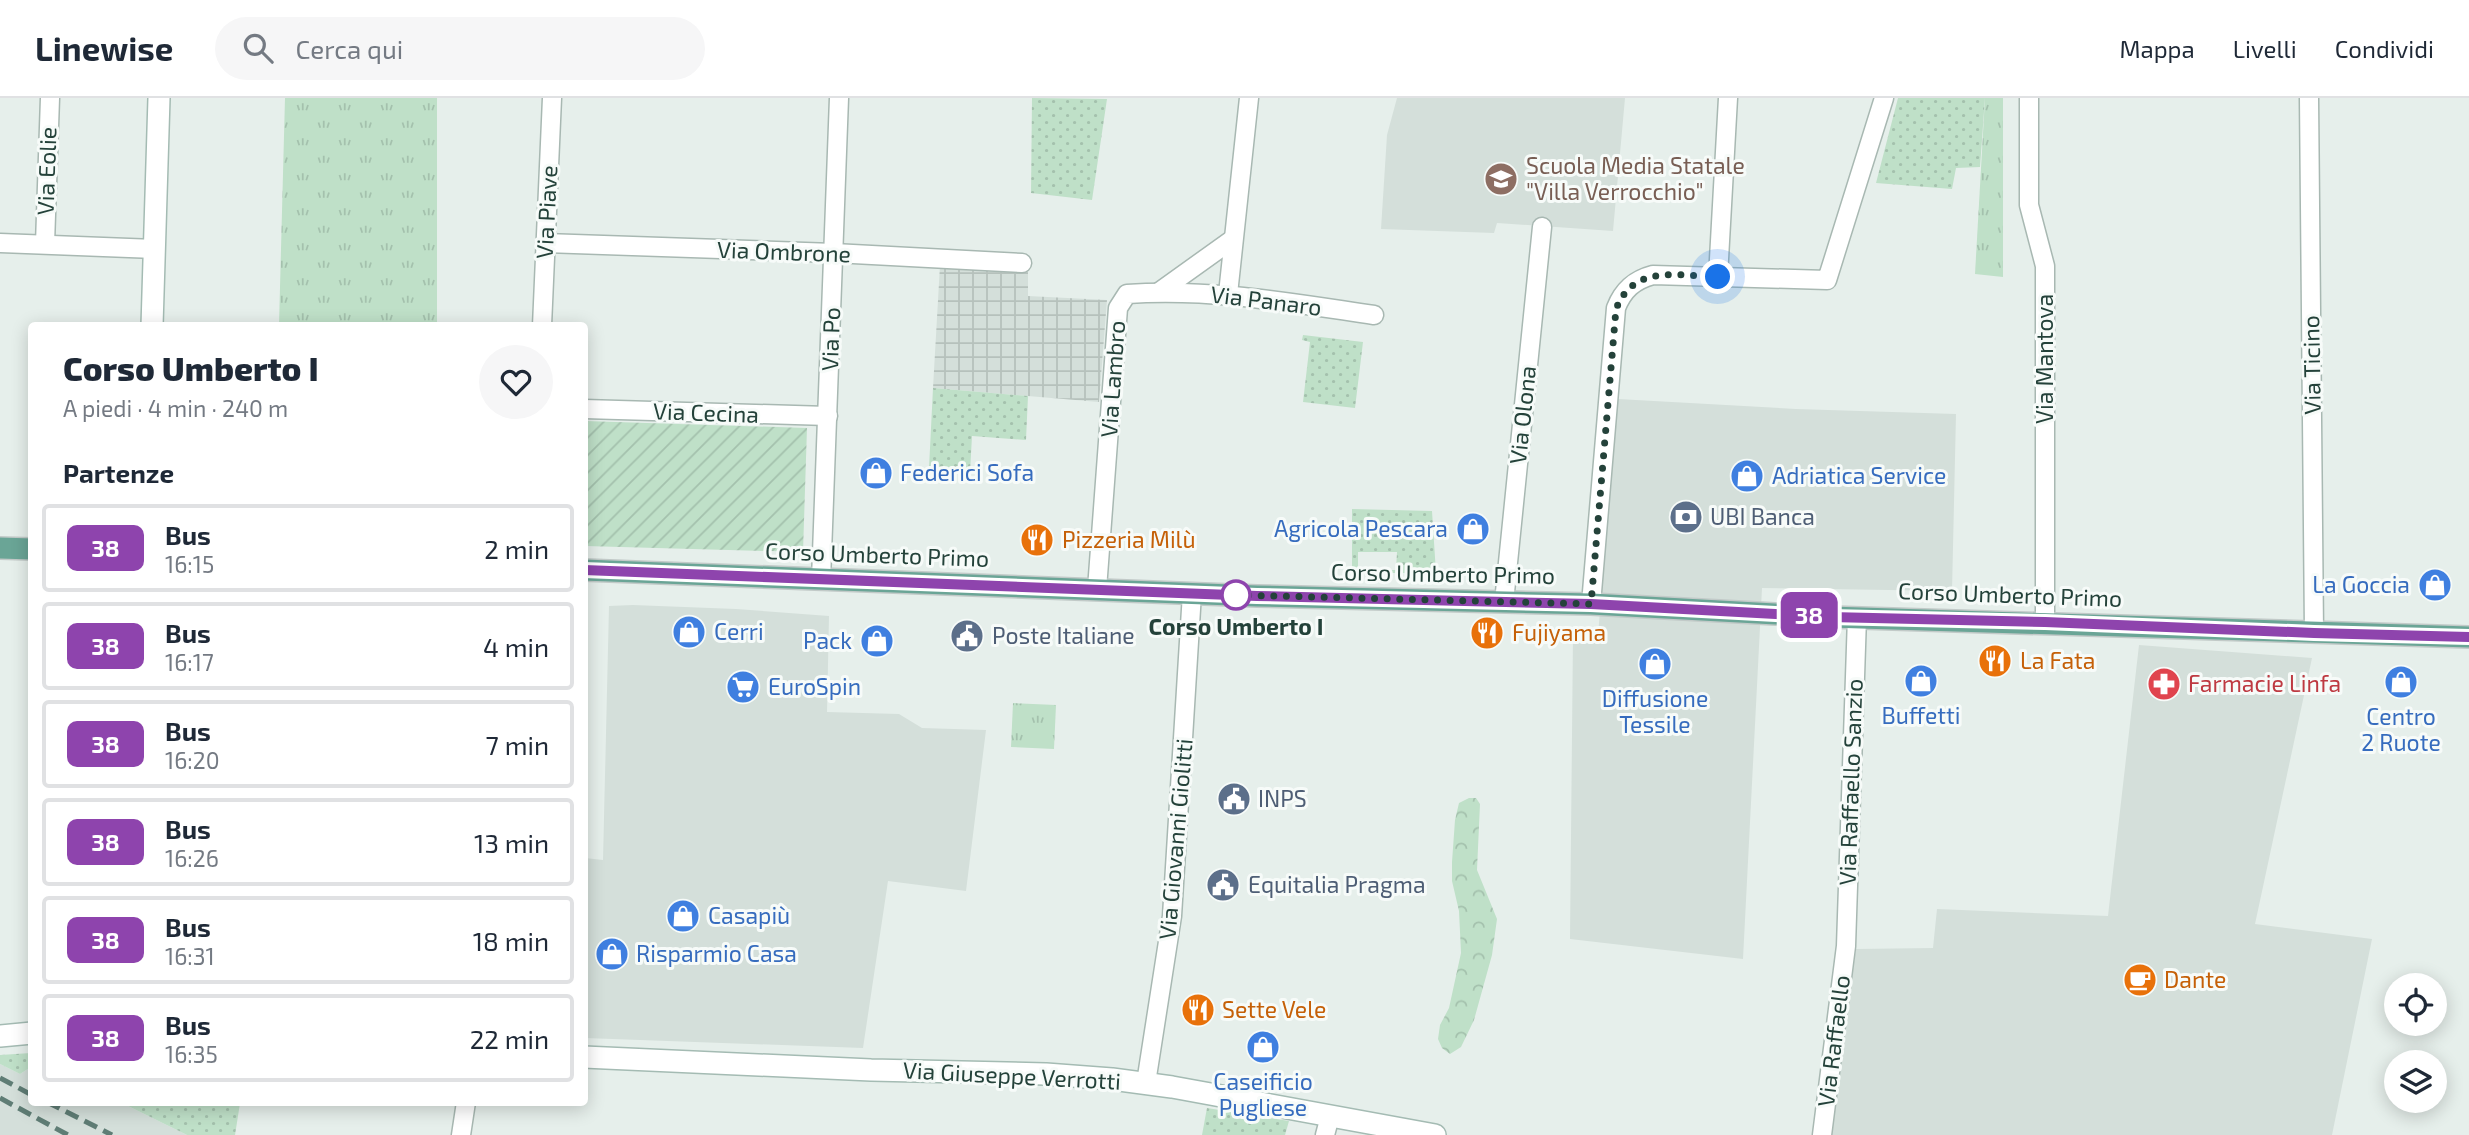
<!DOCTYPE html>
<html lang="it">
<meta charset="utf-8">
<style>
:root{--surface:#fff;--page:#f6f6f7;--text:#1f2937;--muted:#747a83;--line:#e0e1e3}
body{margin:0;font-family:"Exo 2",sans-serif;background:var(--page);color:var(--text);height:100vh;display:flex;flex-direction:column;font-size:26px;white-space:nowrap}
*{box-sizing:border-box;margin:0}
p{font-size:23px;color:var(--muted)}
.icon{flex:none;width:38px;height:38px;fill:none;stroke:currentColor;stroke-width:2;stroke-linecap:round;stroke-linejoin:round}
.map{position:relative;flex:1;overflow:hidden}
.drawer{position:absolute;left:28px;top:224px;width:560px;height:784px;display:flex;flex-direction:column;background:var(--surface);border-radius:7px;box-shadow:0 4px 18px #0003}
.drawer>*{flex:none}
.badge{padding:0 14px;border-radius:10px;font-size:24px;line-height:46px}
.buttons{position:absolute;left:2384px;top:875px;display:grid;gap:14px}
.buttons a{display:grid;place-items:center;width:63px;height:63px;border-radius:50%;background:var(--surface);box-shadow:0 4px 18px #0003;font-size:35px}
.you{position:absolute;width:35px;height:35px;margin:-18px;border:5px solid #fff;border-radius:50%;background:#1a73e8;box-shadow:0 0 0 10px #1a73e833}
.map>.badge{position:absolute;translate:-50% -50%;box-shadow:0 0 0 4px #fff}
h2{padding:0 35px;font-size:26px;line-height:63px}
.round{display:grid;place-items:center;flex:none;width:74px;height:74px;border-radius:37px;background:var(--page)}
.overview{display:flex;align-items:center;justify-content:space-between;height:119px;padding:0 35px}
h1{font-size:33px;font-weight:800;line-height:52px}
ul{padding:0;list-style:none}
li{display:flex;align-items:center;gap:21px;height:88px;margin:0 14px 10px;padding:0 21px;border:4px solid var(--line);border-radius:7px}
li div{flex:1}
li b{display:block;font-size:26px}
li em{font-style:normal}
li .badge{min-width:77px;font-weight:700;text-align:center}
header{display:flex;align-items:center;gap:42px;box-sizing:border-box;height:98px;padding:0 35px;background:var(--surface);border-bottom:2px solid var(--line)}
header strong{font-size:33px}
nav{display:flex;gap:38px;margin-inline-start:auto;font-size:24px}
.search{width:490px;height:63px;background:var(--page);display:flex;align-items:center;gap:18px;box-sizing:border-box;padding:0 24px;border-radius:38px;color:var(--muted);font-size:26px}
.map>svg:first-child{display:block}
.built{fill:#d4dfda}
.industrial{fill:url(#industrial-grid)}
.grass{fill:url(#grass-dots);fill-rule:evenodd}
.forest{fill:url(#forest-crowns)}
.park{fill:url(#park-tufts)}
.garden{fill:url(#garden-furrows)}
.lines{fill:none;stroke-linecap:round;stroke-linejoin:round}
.street-casing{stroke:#a8b8b2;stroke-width:21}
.secondary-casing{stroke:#a4bbb3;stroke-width:24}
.primary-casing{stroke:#c2cac8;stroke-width:24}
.street{stroke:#fff;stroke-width:18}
.secondary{stroke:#fff;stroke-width:21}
.primary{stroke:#6aa596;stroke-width:21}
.rail{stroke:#5f7d75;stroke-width:5;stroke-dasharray:14 7;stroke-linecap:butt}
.line-casing{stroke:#fff;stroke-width:16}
.line{stroke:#8e44ad;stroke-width:10}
.walk{stroke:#24423a;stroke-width:7;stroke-dasharray:0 12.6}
.stop-dot{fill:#fff;stroke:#8e44ad;stroke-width:3.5}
.labels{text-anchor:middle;stroke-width:6;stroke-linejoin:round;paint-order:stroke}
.education-label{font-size:23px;fill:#785e54;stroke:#f7fbf9;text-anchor:start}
.street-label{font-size:23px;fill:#24423a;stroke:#f7fbf9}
.shop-label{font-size:23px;fill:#366cbe;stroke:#f7fbf9;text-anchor:start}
.service-label{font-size:23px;fill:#4e5e75;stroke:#f7fbf9;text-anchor:start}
.food-label{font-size:23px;fill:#c56008;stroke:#f7fbf9;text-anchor:start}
.stop-label{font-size:23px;font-weight:bold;fill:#24423a;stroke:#f7fbf9}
.health-label{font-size:23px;fill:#be3a42;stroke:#f7fbf9;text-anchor:start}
</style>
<header>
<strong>Linewise</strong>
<div class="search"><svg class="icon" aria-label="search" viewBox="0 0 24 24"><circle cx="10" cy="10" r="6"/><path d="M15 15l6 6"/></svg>Cerca qui</div>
<nav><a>Mappa</a><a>Livelli</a><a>Condividi</a></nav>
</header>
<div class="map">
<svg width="2469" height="1037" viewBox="0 0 2469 1037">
<defs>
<pattern id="industrial-grid" width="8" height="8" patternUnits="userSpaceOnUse" patternTransform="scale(1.75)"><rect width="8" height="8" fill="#d4dfda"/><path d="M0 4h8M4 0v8" fill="none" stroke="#b6c1bc"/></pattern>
<pattern id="grass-dots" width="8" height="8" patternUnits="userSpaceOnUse" patternTransform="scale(1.75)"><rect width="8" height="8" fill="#bfe0c8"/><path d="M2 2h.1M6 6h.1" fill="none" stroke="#a4c1ad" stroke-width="1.8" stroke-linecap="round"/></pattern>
<pattern id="forest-crowns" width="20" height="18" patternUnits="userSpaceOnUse" patternTransform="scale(1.75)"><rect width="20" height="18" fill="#bfe0c8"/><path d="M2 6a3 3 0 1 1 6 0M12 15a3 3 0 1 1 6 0" fill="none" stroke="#a4c1ad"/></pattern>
<pattern id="park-tufts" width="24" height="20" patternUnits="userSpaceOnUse" patternTransform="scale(1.75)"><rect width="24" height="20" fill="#bfe0c8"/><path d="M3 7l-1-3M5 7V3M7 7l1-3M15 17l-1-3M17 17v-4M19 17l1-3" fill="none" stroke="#a4c1ad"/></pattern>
<pattern id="garden-furrows" width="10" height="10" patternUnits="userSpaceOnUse" patternTransform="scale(1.75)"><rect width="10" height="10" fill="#bfe0c8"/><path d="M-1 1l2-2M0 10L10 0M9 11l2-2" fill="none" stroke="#a4c1ad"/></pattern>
</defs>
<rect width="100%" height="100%" fill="#e6efeb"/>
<!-- built -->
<g class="built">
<polygon points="1397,0 1625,0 1613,133 1497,125 1494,135 1381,131 1387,37"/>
<polygon points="1618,301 1796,311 1956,316 1952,493 1762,490 1743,861 1570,841 1573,536 1598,537"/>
<polygon points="633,507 736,511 829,518 827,614 899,616 922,630 986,632 966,793 888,783 863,950 585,940 585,760 603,762 609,508"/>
<polygon points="2139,547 2312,560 2255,826 2372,841 2332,1037 1827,1037 1856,851 1933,850 1937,811 2108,818"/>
<polygon points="0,966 20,976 31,969 32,1004 122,1005 187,1037 0,1037"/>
</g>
<!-- industrial -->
<polygon class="industrial" points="940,167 1028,171 1028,198 1107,202 1099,304 933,290"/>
<!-- grass -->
<g class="grass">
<polygon points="1032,0 1107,1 1092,102 1031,95"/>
<polygon points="1898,0 1985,0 1980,69 1956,70 1952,91 1876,85"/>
<polygon points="1303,237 1363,244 1355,310 1303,304 1310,244 1302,242"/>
<polygon points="933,290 1028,298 1026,342 972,338 970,374 929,370"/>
<path d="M1352,411L1432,413L1436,475H1352ZM1358,454H1397L1396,472H1358Z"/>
<polygon points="31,955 31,969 20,976 0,966 0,957"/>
<polygon points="122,1005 240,1005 235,1037 187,1037"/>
<polygon points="1207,1010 1289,1023 1285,1037 1202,1037"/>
</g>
<!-- forest -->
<polygon class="forest" points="1469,700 1476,700 1480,706 1477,772 1497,821 1492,857 1474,922 1461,949 1450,956 1442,950 1438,941 1440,927 1449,910 1461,855 1459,813 1452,783 1452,764 1455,722 1459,705"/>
<!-- park -->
<g class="park">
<polygon points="285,0 437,0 437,227 279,227"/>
<polygon points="1985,0 2003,0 2003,179 1975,176"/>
<polygon points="1013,605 1056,607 1054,651 1011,649"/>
</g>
<!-- garden -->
<polygon class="garden" points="585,323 807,330 803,454 585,448"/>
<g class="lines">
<defs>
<g id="street">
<polyline points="2029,0 2029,107 2045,168 2045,524"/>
<polyline points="2309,0 2314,535"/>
<polyline points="0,145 155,151"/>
<polyline points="545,145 834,155 1022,165"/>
<polyline points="45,146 50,0"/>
<polyline points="1718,179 1728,0"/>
<polyline points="1159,194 1233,141"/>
<polyline points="1228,196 1249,0"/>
<polyline points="542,228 552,0"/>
<polyline points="584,311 828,318"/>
<polyline points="821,482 839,0"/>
<path d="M1097,491L1118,210L1127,196C1210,190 1292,205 1374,217"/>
<polyline points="1504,504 1542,129"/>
<path d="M1591,506L1616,210C1623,192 1634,182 1653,177L1827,182L1884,0"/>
<polyline points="1146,985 1172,818 1192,495"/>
<polyline points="461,1037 466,1004"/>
<polyline points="1325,1037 1330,1018"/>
<polyline points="1822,1037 1846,848 1857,519"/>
</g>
<g id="secondary">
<polyline points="152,228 159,0"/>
<polyline points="0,938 32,935"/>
<polyline points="584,959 871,972 1046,976 1112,981 1172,989 1435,1037"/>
</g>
<g id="primary">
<polyline points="0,450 32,451"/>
<polyline points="584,472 1257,498 1591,506 1830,519 2469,539"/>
</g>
</defs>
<!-- street casing -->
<use href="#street" class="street-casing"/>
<!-- secondary casing -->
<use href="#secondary" class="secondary-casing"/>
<!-- primary casing -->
<use href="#primary" class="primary-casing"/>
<!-- street -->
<use href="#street" class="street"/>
<!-- secondary -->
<use href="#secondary" class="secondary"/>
<!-- primary -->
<use href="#primary" class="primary"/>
<!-- rail -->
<g class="rail">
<polyline points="0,980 32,997"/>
<polyline points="0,1000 68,1037"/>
<polyline points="47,1004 112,1037"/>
</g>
</g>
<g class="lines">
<defs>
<polyline id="line" points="584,472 1257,498 1591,506 1830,519 2045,524 2314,535 2469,539"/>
</defs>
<!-- line casing -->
<use href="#line" class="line-casing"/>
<!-- line -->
<use href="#line" class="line"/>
<!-- walk -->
<path class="walk" d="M1236,497L1591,506L1616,211C1634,165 1679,178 1718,179"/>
</g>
<!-- icons -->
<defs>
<symbol id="school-disc" viewBox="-11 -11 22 22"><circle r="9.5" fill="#8d6e63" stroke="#f7fbf9"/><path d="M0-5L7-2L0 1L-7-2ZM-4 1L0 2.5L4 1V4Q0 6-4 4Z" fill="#fff"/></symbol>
<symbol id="shop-disc" viewBox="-11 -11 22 22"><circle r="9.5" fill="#3f7fe0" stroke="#f7fbf9"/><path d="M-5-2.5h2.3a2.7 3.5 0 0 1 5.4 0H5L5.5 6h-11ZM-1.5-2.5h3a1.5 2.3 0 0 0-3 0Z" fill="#fff"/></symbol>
<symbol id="bank-disc" viewBox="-11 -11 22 22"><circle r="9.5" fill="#5c6f8a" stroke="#f7fbf9"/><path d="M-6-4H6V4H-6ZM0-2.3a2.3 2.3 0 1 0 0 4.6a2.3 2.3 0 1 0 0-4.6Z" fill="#fff"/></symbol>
<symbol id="restaurant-disc" viewBox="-11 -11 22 22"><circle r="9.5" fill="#e8710a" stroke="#f7fbf9"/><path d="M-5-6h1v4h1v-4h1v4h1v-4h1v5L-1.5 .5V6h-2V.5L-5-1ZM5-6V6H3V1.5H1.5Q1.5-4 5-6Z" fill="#fff"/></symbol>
<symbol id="civic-disc" viewBox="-11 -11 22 22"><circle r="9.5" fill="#5c6f8a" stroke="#f7fbf9"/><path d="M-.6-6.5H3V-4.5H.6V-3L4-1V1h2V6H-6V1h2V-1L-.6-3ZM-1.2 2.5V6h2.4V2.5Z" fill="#fff"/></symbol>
<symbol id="pharmacy-disc" viewBox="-11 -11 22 22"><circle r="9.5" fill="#e0444e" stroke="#f7fbf9"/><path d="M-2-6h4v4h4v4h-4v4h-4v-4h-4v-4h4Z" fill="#fff"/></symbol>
<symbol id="supermarket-disc" viewBox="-11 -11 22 22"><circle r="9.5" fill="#3f7fe0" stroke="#f7fbf9"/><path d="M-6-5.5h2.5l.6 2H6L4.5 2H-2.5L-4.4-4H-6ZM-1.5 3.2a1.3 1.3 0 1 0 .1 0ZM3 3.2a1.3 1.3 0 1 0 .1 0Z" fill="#fff"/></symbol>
<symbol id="cafe-disc" viewBox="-11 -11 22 22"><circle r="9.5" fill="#e8710a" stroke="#f7fbf9"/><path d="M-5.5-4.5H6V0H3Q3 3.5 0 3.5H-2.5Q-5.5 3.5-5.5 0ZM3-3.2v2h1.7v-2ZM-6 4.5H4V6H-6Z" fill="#fff"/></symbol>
</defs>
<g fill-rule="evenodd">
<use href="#school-disc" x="1482" y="62" width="38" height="38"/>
<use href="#shop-disc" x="857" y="356" width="38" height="38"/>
<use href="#shop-disc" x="1728" y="359" width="38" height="38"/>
<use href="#bank-disc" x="1667" y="400" width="38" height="38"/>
<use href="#shop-disc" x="1454" y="412" width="38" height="38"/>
<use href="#restaurant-disc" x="1018" y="423" width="38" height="38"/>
<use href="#shop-disc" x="2416" y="468" width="38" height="38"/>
<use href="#shop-disc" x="670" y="515" width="38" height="38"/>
<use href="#restaurant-disc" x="1468" y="516" width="38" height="38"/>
<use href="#civic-disc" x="948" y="519" width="38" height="38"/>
<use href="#shop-disc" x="858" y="524" width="38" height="38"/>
<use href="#restaurant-disc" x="1976" y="544" width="38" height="38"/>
<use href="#shop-disc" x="1636" y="547" width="38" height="38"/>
<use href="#shop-disc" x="1902" y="564" width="38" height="38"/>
<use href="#shop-disc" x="2382" y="565" width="38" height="38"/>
<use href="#pharmacy-disc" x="2145" y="567" width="38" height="38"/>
<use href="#supermarket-disc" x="724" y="570" width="38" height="38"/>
<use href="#civic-disc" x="1215" y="682" width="38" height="38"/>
<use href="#civic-disc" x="1204" y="768" width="38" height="38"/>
<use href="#shop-disc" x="664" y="799" width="38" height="38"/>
<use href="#shop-disc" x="593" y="837" width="38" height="38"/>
<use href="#cafe-disc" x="2121" y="863" width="38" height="38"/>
<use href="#restaurant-disc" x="1179" y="893" width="38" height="38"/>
<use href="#shop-disc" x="1244" y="930" width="38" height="38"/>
</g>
<!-- markers -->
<circle class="stop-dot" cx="1236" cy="497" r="14"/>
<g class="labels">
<!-- education labels -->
<g class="education-label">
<text x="1526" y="76">Scuola Media Statale<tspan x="1526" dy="26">"Villa Verrocchio"</tspan></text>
</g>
<!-- street labels -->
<g class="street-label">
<text transform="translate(47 73) rotate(-88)" y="8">Via Eolie</text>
<text transform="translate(547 114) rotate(-87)" y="8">Via Piave</text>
<text transform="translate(784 154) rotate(2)" y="8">Via Ombrone</text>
<text transform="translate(1266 203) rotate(7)" y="8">Via Panaro</text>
<text transform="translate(831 241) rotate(-88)" y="8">Via Po</text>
<text transform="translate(2045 261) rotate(-90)" y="8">Via Mantova</text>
<text transform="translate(2312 267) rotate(-91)" y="8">Via Ticino</text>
<text transform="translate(1113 281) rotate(-86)" y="8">Via Lambro</text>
<text transform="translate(706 315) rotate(2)" y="8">Via Cecina</text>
<text transform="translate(1523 317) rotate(-84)" y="8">Via Olona</text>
<text transform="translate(877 457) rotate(2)" y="8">Corso Umberto Primo</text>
<text transform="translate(1443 476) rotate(1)" y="8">Corso Umberto Primo</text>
<text transform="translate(2010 497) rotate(2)" y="8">Corso Umberto Primo</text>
<text transform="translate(1851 684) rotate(-88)" y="8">Via Raffaello Sanzio</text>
<text transform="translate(1176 741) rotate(-85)" y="8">Via Giovanni Giolitti</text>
<text transform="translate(1834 943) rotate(-83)" y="8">Via Raffaello</text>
<text transform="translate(1012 978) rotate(3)" y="8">Via Giuseppe Verrotti</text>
</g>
<!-- shop labels -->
<g class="shop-label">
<text x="900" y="383">Federici Sofa</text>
<text x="1772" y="386">Adriatica Service</text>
<text x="1448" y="439" text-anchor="end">Agricola Pescara</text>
<text x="2410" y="495" text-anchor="end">La Goccia</text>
<text x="714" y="542">Cerri</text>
<text x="852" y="551" text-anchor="end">Pack</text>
<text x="768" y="597">EuroSpin</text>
<text x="1655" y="609" text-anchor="middle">Diffusione<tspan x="1655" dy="26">Tessile</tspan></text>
<text x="1921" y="626" text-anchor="middle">Buffetti</text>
<text x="2401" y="627" text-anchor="middle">Centro<tspan x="2401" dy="26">2 Ruote</tspan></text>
<text x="708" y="826">Casapiù</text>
<text x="636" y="864">Risparmio Casa</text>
<text x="1263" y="992" text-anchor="middle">Caseificio<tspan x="1263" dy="26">Pugliese</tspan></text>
</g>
<!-- service labels -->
<g class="service-label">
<text x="1710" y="427">UBI Banca</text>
<text x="992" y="546">Poste Italiane</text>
<text x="1258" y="709">INPS</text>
<text x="1248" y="795">Equitalia Pragma</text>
</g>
<!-- food labels -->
<g class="food-label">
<text x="1062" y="450">Pizzeria Milù</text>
<text x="1512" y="543">Fujiyama</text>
<text x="2020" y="571">La Fata</text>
<text x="2164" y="890">Dante</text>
<text x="1222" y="920">Sette Vele</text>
</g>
<!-- stop labels -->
<g class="stop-label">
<text x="1236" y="537">Corso Umberto I</text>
</g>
<!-- health labels -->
<g class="health-label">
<text x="2188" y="594">Farmacie Linfa</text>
</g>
</g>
</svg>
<div class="buttons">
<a><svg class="icon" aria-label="locate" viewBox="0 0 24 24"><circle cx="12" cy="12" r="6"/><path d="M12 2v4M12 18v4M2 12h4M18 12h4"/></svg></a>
<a><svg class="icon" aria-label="layers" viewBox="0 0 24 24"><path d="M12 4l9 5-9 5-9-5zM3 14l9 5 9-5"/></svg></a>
</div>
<div class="you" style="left:1718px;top:179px"></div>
<b class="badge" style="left:1809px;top:517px;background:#8e44ad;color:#fff">38</b>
<section class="drawer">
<div class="overview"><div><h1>Corso Umberto I</h1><p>A piedi · 4 min · 240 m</p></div><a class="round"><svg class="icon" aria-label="heart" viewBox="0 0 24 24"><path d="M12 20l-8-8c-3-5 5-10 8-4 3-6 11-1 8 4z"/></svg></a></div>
<h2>Partenze</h2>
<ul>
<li><span class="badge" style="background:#8e44ad;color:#fff">38</span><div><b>Bus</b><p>16:15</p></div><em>2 min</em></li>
<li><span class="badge" style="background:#8e44ad;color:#fff">38</span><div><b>Bus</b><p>16:17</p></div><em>4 min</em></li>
<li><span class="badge" style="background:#8e44ad;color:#fff">38</span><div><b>Bus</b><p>16:20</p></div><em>7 min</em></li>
<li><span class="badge" style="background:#8e44ad;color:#fff">38</span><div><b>Bus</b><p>16:26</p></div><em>13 min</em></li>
<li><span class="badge" style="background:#8e44ad;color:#fff">38</span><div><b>Bus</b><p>16:31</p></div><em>18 min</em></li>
<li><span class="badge" style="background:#8e44ad;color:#fff">38</span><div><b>Bus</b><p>16:35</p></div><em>22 min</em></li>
</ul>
</section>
</div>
